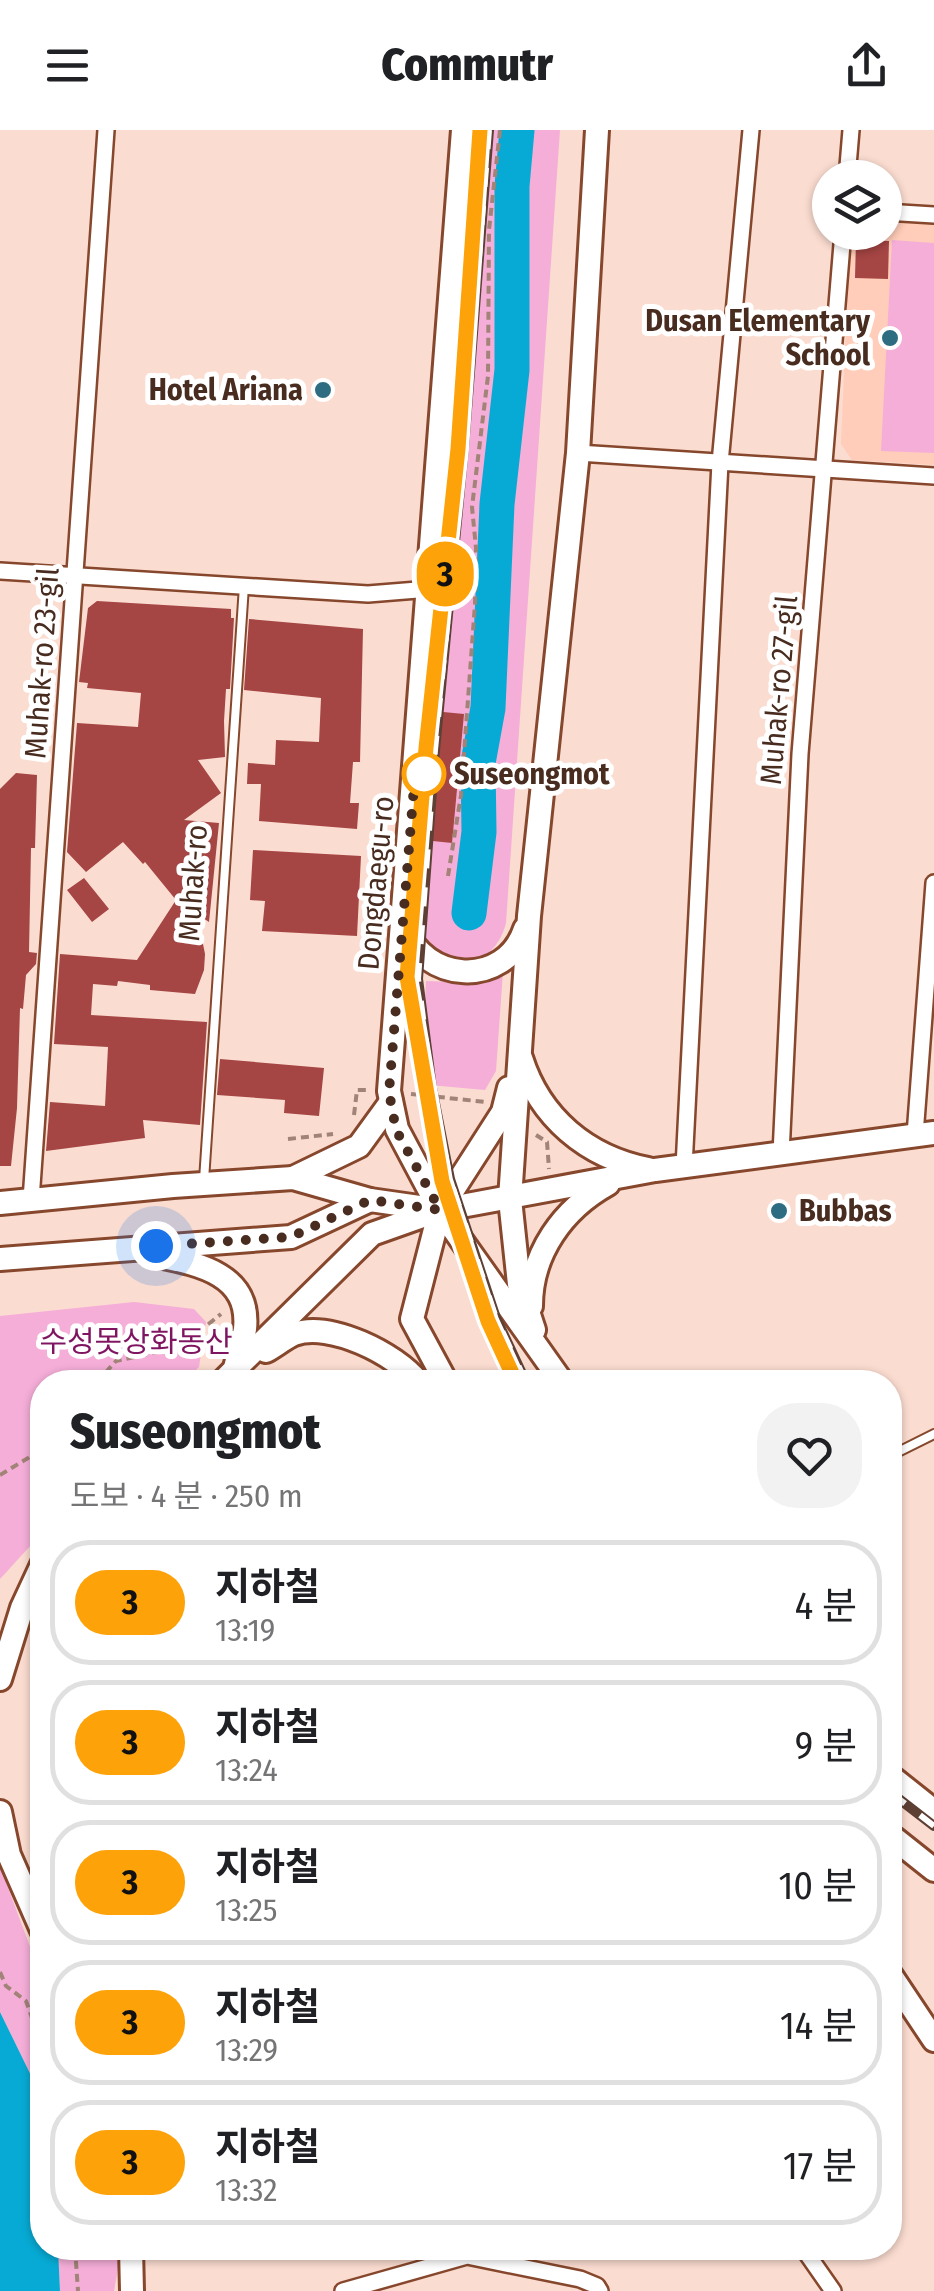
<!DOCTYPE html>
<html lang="ko">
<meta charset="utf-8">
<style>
:root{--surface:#fff;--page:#f2f2f2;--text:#202124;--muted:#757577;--line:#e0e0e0}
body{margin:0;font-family:"Fira Sans Condensed","Noto Sans KR",sans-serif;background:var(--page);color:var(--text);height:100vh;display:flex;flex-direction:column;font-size:38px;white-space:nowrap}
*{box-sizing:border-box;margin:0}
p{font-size:32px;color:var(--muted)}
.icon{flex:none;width:55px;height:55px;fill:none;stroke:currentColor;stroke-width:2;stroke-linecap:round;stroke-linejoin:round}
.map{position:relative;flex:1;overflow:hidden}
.panel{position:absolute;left:30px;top:1240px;width:872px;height:890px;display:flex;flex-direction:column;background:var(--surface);border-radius:40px;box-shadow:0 2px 8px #0004}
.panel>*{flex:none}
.badge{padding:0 20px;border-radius:32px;font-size:35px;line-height:65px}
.buttons{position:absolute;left:812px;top:30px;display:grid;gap:20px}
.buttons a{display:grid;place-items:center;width:90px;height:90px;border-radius:50%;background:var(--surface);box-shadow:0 2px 8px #0004;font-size:50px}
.you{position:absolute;width:50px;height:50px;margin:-25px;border:8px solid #fff;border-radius:50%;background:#1a73e8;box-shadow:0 0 0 15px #1a73e833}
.map>.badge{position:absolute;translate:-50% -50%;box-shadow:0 0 0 5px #fff}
.round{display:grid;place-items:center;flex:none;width:105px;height:105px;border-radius:40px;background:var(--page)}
.overview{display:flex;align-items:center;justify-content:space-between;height:170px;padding:0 40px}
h1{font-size:48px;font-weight:800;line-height:75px}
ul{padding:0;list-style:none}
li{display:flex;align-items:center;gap:30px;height:125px;margin:0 20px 15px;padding:0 20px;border:5px solid var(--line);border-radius:40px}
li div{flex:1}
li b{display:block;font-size:38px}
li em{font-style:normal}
li .badge{min-width:110px;font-weight:700;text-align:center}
header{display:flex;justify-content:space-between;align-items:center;height:130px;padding:0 40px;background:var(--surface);font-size:45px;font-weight:800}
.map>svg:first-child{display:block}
.built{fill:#ffcdb9}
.green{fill:#f5aed8}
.water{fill:#07aad4}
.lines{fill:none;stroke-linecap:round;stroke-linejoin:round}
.river{stroke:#07aad4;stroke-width:35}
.building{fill:#a54544}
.lane-casing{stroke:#86472c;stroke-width:12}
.street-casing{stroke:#86472c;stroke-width:20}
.secondary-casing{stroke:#86472c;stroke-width:28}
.path{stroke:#a18377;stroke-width:4;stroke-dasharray:8 5;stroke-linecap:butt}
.lane{stroke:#fff;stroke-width:8}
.street{stroke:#fff;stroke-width:15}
.secondary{stroke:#fff;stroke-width:22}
.rail-casing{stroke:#5d3f33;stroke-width:10}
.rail{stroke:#fff;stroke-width:6;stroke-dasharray:19;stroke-linecap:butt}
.line-casing{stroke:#fff;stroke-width:22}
.line{stroke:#fda208;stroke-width:15}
.walk{stroke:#492c20;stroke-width:10;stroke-dasharray:0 18}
.poi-dot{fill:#2d6c81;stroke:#fff;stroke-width:4}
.stop-dot{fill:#fff;stroke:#fda208;stroke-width:5}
.labels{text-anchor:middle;stroke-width:10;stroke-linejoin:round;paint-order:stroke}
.poi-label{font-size:30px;font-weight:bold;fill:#492c20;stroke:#fff;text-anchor:end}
.street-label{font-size:30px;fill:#492c20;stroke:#fff}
.stop-label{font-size:30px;font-weight:bold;fill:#492c20;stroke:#fff;text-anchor:start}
.park-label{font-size:30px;fill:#7f1560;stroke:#fff}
</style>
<header><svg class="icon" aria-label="menu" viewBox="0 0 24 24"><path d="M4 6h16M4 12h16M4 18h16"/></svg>Commutr<svg class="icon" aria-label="share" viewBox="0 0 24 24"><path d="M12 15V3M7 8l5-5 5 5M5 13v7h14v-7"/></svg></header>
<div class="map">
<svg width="934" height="2161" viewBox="0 0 934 2161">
<rect width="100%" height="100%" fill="#fbdcd0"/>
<!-- built -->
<polygon class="built" points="885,90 934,93 934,335 852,330 841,314 850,103 885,102"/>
<!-- green -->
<g class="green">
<path d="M486,0H560L506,793C492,848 429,843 418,790Z"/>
<polygon points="892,110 934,113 934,323 881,321"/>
<polygon points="503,841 496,941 485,960 429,955 422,930 426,851 481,853"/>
<polygon points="134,1172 194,1179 206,1192 199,1237 184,1252 42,1252 42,1403 0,1449 0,1186"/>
<polygon points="0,1736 42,1849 42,1968 0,1882"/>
<polygon points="58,2118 118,2118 120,2128 114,2161 60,2161"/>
</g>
<!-- water -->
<polygon class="water" points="0,1882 42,1968 42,2118 58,2118 60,2161 0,2161"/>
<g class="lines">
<!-- river -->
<polyline class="river" points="469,783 479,702 478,633 488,578 497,374 512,240 512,56 517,0"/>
</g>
<!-- building -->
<g class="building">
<polygon points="856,110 889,111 888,149 855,148"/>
<polygon points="97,471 231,479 231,488 234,488 230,559 226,559 224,591 225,627 198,630 221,663 184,690 219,693 209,792 197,784 205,824 204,840 195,864 150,860 150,855 118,851 117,856 93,854 91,885 207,892 200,995 143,990 145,1008 46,1021 50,972 105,976 108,917 54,914 60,824 137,830 176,770 145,732 143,734 123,712 86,742 67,722 77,593 138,597 141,563 87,558 88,553 79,552 88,478"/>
<polygon points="249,489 363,499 360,632 353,632 350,673 359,673 357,699 259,691 261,654 247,654 248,633 275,635 276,610 319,612 321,568 244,560"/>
<polygon points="433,581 464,584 452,713 423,710"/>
<polygon points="16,643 37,645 35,718 31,718 29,822 37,823 36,834 26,845 23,879 20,878 17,978 11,1036 0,1036 0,659"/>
<polygon points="253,720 361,726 357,806 262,801 265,771 250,770"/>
<polygon points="84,748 109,779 92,792 67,760"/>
<polygon points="220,929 324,938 319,986 284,983 285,970 217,965"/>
</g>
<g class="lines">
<defs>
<g id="lane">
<polyline points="204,1050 244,456"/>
<polyline points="890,1326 934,1304"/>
</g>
<g id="street">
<polyline points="847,48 851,0"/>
<polyline points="885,82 934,85"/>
<polyline points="578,323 934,346"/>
<polyline points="0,441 368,464 430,459"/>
<polyline points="915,1005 934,753"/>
<polyline points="781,1024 800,624 843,102"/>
<polyline points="684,1037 720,333 751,0"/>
<polyline points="31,1070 106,0"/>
<polyline points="803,2118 833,2161"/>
<polyline points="343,2161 467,2126 580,2149 597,2156 600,2161"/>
</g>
<g id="secondary">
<polyline points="463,0 389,961 397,999 440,1080 562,1252"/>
<path d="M404,796C423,853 505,859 525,799"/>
<path d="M521,928C540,988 587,1027 648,1039"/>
<polyline points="293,1048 359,1016 391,972"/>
<polyline points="0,1073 173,1056 293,1048 370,1070 440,1080 655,1040 934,1003"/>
<path d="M149,1124C191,1133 251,1140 245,1199C243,1212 238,1225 235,1238"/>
<polyline points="0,1129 291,1107 370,1070"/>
<path d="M531,1176C531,1123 563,1079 608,1054"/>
<polyline points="534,1200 519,1154 510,1069 529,786 578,323 597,0"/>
<path d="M266,1221C275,1216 285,1208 294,1204C330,1191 396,1224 418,1252"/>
<polyline points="222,1252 372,1104 434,1082"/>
<polyline points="446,1252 412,1189 440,1080 503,982 509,958"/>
<polyline points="0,1549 22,1478 42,1435"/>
<polyline points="890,1646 934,1681"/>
<polyline points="0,1682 9,1725 42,1800"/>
<polyline points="890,1705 934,1740"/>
<polyline points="890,1844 934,1910"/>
<polyline points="131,2118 132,2161"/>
</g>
</defs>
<!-- lane casing -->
<use href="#lane" class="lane-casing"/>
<!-- street casing -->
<use href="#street" class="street-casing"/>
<!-- secondary casing -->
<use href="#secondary" class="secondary-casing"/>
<!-- path -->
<g class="path">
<polyline points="448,746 461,665 475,474 476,418 472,377 488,246 489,100 500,0"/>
<polyline points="411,964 486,972"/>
<polyline points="354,985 357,960 367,960"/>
<polyline points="536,1005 547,1012 549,1039"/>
<polyline points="288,1009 333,1004"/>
<polyline points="97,1252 116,1231 180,1217 221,1184"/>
<polyline points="0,1345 33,1325 42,1314"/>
<polyline points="0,1842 6,1856 26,1871 42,1916"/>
<polyline points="75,2118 78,2161"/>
</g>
<!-- lane -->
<use href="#lane" class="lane"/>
<!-- street -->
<use href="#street" class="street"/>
<!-- secondary -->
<use href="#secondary" class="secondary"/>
<defs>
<g id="rail">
<polyline points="489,0 464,318 435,620 418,849 432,958 450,1049 496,1188 526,1252"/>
<polyline points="890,1662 934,1696"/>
</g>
</defs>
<!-- rail casing -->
<use href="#rail" class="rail-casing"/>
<!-- rail -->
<use href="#rail" class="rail"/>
</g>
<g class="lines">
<defs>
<polyline id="line" points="480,0 458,319 426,618 407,847 442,1051 488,1191 516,1252"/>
</defs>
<!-- line casing -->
<use href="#line" class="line-casing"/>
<!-- line -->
<use href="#line" class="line"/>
<!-- walk -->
<polyline class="walk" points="156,1116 291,1107 370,1070 440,1080 396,1000 389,962 415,644 424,644"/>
</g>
<!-- markers -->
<g class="poi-dot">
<circle cx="890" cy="208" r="10"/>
<circle cx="323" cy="260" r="10"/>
<circle cx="779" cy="1081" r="10"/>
</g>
<circle class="stop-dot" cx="424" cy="644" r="20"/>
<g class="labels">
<!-- poi labels -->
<g class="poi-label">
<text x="870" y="201">Dusan Elementary<tspan x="870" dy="34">School</tspan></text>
<text x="303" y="270">Hotel Ariana</text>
<text x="799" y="1091" text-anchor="start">Bubbas</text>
</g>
<!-- street labels -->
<g class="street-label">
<text transform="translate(42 533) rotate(-86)" y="10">Muhak-ro 23-gil</text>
<text transform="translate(779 560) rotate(-85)" y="10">Muhak-ro 27-gil</text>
<text transform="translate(193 753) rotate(-86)" y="10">Muhak-ro</text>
<text transform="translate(376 753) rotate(-85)" y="10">Dongdaegu-ro</text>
</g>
<!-- stop labels -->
<g class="stop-label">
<text x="454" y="654">Suseongmot</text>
</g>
<!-- park labels -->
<g class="park-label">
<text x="136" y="1222">수성못상화동산</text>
</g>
</g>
</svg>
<div class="buttons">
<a><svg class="icon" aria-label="layers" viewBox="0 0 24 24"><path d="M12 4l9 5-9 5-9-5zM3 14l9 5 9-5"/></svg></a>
</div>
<div class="you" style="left:156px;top:1116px"></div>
<b class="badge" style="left:445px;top:444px;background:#fda208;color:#111">3</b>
<section class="panel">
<div class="overview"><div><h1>Suseongmot</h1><p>도보 · 4 분 · 250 m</p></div><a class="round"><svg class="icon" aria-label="heart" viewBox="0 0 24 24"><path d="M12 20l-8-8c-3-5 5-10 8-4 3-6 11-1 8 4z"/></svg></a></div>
<ul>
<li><span class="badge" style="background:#fda208;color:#111">3</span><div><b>지하철</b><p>13:19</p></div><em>4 분</em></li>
<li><span class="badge" style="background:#fda208;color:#111">3</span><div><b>지하철</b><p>13:24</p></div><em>9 분</em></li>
<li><span class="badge" style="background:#fda208;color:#111">3</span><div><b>지하철</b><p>13:25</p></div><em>10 분</em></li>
<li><span class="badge" style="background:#fda208;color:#111">3</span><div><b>지하철</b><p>13:29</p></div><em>14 분</em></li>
<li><span class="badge" style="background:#fda208;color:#111">3</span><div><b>지하철</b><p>13:32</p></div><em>17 분</em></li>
</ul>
</section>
</div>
